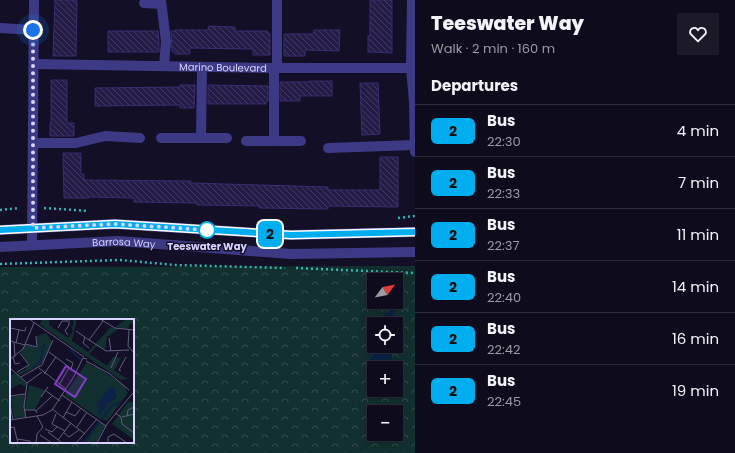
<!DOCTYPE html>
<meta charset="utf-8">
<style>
:root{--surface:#0e0b1c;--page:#1c1929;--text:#f1f3f6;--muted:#9b9ba3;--line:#2e2b3b}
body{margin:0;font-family:Poppins,sans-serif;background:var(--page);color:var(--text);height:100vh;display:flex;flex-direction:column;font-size:15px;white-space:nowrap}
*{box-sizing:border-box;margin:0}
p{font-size:13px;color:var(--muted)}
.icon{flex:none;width:22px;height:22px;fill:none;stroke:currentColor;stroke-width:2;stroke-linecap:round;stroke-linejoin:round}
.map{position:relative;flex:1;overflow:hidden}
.panel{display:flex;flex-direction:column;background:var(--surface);width:320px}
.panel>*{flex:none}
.badge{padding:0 8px;border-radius:6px;font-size:14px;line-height:26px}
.needle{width:26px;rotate:58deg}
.controls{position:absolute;left:367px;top:273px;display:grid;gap:8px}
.controls a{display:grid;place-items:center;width:36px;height:36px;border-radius:0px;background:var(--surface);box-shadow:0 2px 10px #0003,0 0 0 1px var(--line);font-size:20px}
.you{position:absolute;width:20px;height:20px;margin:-10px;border:3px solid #fff;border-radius:50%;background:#1a73e8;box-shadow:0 0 0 6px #1a73e833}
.map>.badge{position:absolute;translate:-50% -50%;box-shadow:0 0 0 2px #fff}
h2{padding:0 16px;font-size:15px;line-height:36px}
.round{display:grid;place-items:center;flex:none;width:42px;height:42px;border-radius:0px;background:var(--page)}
.head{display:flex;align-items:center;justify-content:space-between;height:68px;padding:0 16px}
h1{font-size:19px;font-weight:800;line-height:30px}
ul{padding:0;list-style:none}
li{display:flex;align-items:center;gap:12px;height:52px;padding:0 16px;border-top:1px solid var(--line)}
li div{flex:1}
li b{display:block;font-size:15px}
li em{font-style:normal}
li .badge{min-width:44px;font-weight:700;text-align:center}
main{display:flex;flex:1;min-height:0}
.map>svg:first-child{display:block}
.park{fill:url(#park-crowns);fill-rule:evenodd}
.water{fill:#0c2248}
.building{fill:url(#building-back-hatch);stroke:#3b2d73}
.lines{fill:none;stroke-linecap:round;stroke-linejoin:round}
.path{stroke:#2fb8b0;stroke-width:2.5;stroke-dasharray:2 3;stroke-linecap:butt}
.minor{stroke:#3d3a85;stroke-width:10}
.line-casing{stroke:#fff;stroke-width:9}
.line{stroke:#00adef;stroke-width:6}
.walk{stroke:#d9d4ff;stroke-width:4;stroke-dasharray:0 7.2}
.stop-dot{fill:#fff;stroke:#00adef;stroke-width:2}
.labels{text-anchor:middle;stroke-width:3;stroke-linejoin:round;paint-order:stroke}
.street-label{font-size:10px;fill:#d9d4ff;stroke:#130f26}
.stop-label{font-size:10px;font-weight:bold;fill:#d9d4ff;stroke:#130f26}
.inset-river{fill:none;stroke:#0c2248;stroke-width:2}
.inset-road{fill:none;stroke:#625e7d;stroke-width:1}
.view{fill:#843dc5;fill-opacity:0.15;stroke:#843dc5;stroke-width:2}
.inset-edge{fill:none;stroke:#d9d4ff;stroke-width:2}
</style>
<main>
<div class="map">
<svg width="415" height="453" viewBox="0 0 415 453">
<defs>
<pattern id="park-crowns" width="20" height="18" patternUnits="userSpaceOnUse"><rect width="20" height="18" fill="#12302f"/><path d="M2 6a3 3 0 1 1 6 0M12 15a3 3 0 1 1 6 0" fill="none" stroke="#344d4e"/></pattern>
<pattern id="building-back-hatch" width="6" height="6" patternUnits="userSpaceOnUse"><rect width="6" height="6" fill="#241b47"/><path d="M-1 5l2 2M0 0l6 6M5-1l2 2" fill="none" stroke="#433b63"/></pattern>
</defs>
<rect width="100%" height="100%" fill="#130f26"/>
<!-- park -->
<path class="park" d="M415,266V453H0V267ZM374,280H396V302H374ZM11,320H133V442H11ZM374,324H396V346H374ZM374,368H396V390H374ZM374,412H396V434H374Z"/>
<!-- water -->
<g class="water">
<polygon points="394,308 395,324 381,324 383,315"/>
<polygon points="378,346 393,346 392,357 385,367 374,369 369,361"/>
</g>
<!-- building -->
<g class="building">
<polygon points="55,0 77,0 76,56 53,56"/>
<polygon points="370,0 392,0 392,53 368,52 368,36 370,36"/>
<polygon points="209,26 235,27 235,31 268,31 268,33 270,33 270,55 253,55 253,49 190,48 190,54 175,54 175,52 172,52 171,31 175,31 175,30 208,30"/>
<polygon points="314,30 340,30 339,51 305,50 305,56 284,56 284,34 313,34"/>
<polygon points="108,31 158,31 159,41 159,52 108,52"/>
<polygon points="51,80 67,80 67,123 74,123 74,136 50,136 50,123 51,123"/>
<polygon points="309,81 332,81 332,96 300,96 300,101 280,101 280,82 309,82"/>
<polygon points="360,83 378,83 380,134 362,135"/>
<polygon points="180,85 195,85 194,108 180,108 180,105 95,106 95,88 180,87"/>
<polygon points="208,85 268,86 268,101 266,101 266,104 208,104"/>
<polygon points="63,153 81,153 81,174 84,174 84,180 191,181 191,183 328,187 328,190 380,190 380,157 398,157 398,207 328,206 328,209 259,208 259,206 197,205 197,203 134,202 134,198 89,197 89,198 64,198"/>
</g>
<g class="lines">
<!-- path -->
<g class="path">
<polyline points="44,208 89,211"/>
<polyline points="0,210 19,208"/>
<polyline points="398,218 415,216"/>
<polyline points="0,264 120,260 175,265 285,268"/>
<polyline points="296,268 415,273"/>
</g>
<!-- minor -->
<g class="minor">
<polyline points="161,0 166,41 164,66"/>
<polyline points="412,0 411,68 414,102 415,152"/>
<polyline points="144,3 161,4"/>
<polyline points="0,28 33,30"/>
<path id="s1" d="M34,64L274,68H411"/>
<polyline points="277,68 277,0"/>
<polyline points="161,138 227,138"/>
<polyline points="201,138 202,67"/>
<polyline points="246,141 301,141"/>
<polyline points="274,141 274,68"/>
<polyline points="33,143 76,143 105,136 140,138"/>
<polyline points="328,148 415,145"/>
<polyline points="0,230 115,224 291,235 415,232"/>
<polyline points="32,245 34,0"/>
<path id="s2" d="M0,247L118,241L291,254L415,252"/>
</g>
</g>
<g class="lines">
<defs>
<polyline id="line" points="0,230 115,224 291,235 415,232"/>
</defs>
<!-- line casing -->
<use href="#line" class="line-casing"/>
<!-- line -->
<use href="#line" class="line"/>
<!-- walk -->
<polyline class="walk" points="33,30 33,228 115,224 207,230"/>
</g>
<!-- markers -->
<circle class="stop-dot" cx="207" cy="230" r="8"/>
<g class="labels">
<!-- street labels -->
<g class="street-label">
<text dy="4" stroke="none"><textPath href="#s1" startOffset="189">Marino Boulevard</textPath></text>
<text dy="4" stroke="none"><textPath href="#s2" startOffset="124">Barrosa Way</textPath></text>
</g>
<!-- stop labels -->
<g class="stop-label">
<text x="207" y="250">Teeswater Way</text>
</g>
</g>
<!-- overview -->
<g transform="translate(10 319)">
<rect width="124" height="124" fill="#130f26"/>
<path d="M5,54L16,64L15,68L10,65L0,70V57ZM14,76L15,98L4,99L0,78Z" fill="#12302f"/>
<path d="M32,0H39V6L58,19L63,12L61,7H63V0H67L62,22L78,33L101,8L108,10L97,18L95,31L87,27L79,35L116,59H121L111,61L36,10L30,5ZM85,47L114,66L118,74L97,102L90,100L100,87L109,82L111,71L84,51ZM89,102L95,107L86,124H78L76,120Z" fill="#12302f"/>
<path d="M116,0H124V5L120,4L118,10L106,8ZM36,14L42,23L34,41L29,47L10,56L7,54L15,51L19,45L11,34L15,25L27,29V17ZM77,43L112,70L109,82L100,87L90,100L55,76ZM19,66L35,71L25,91L15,90ZM118,83H124V121L102,105Z" fill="#12302f"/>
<path d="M103,38L111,39L104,52L97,47Z" fill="#12302f"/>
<path d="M104,68L107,78L99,84L90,96L87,94L89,91L87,85L99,69Z" fill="#0c2248"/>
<path class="inset-river" d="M60,30L71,41M23,49L31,40L34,25M91,101L101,88L110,83M71,124L77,121L89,103"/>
<path class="inset-road" d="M19,0L74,38M90,0L105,9L124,11M93,2L79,21L96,32L119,31M0,9L15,12L16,8M48,9L52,2H58M119,11L118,27L124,34M66,12L79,21M58,16L55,12L59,6V0M75,18L73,24L79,29M99,19L101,32M0,22L15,26M4,23L5,38M6,24L9,11M15,25L27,28L26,17M39,33L67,54M3,38L5,45L10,44M0,40L13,30L24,4M56,40L63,44L61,50M76,42L100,55L119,71M0,49L17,64L14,88L16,99M29,49L56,70M101,49L108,33M111,52L109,51L116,38M7,53L19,46L10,34M34,55L46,38M11,58L32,46L43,21M17,64L32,53M49,66L59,49M36,72L50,82M52,76L96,107M0,77L15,75M31,78L38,68M0,85L3,101M42,90L75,115M14,91H25L27,94M26,92L42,77M56,93L65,97L71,89M105,94L111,98L112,105L124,114M46,95L42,105L55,112M117,97L118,91L124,88M112,98L124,95M53,99L62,83M0,101L33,96L42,91L63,59L73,39L77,40M67,108L77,93M0,109L4,108L8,124M35,110L42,113L47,108M38,113L52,124M54,114L59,118L69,111M30,116L42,124M7,120L20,122L19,124M48,121L61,104M67,123L87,100M26,124L27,115L33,108L27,97M87,124L97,105L123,74M98,124V118L104,115L117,124"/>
<path class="view" d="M56,47L76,60L65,78L45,65Z"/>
<rect width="124" height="124" class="inset-edge"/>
</g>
</svg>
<div class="controls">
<a><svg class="needle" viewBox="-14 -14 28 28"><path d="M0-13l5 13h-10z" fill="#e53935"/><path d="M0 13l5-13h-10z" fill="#9b9ba3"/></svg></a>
<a><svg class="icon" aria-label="locate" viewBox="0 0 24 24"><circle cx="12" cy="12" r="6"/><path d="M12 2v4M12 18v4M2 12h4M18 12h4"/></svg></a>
<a>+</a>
<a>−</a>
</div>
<div class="you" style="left:33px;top:30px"></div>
<b class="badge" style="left:270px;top:234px;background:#00adef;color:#111">2</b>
</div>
<section class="panel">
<div class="head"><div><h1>Teeswater Way</h1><p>Walk · 2 min · 160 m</p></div><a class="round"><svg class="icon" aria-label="heart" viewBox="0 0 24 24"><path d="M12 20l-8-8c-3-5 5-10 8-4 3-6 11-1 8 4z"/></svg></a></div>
<h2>Departures</h2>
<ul>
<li><span class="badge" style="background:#00adef;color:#111">2</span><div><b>Bus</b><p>22:30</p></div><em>4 min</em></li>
<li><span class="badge" style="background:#00adef;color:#111">2</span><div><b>Bus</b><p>22:33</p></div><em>7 min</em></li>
<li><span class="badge" style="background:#00adef;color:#111">2</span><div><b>Bus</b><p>22:37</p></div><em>11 min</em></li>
<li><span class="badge" style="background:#00adef;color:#111">2</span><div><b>Bus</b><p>22:40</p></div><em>14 min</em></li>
<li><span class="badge" style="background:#00adef;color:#111">2</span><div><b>Bus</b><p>22:42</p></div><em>16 min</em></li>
<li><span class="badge" style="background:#00adef;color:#111">2</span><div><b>Bus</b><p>22:45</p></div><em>19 min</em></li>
</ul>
</section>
</main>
